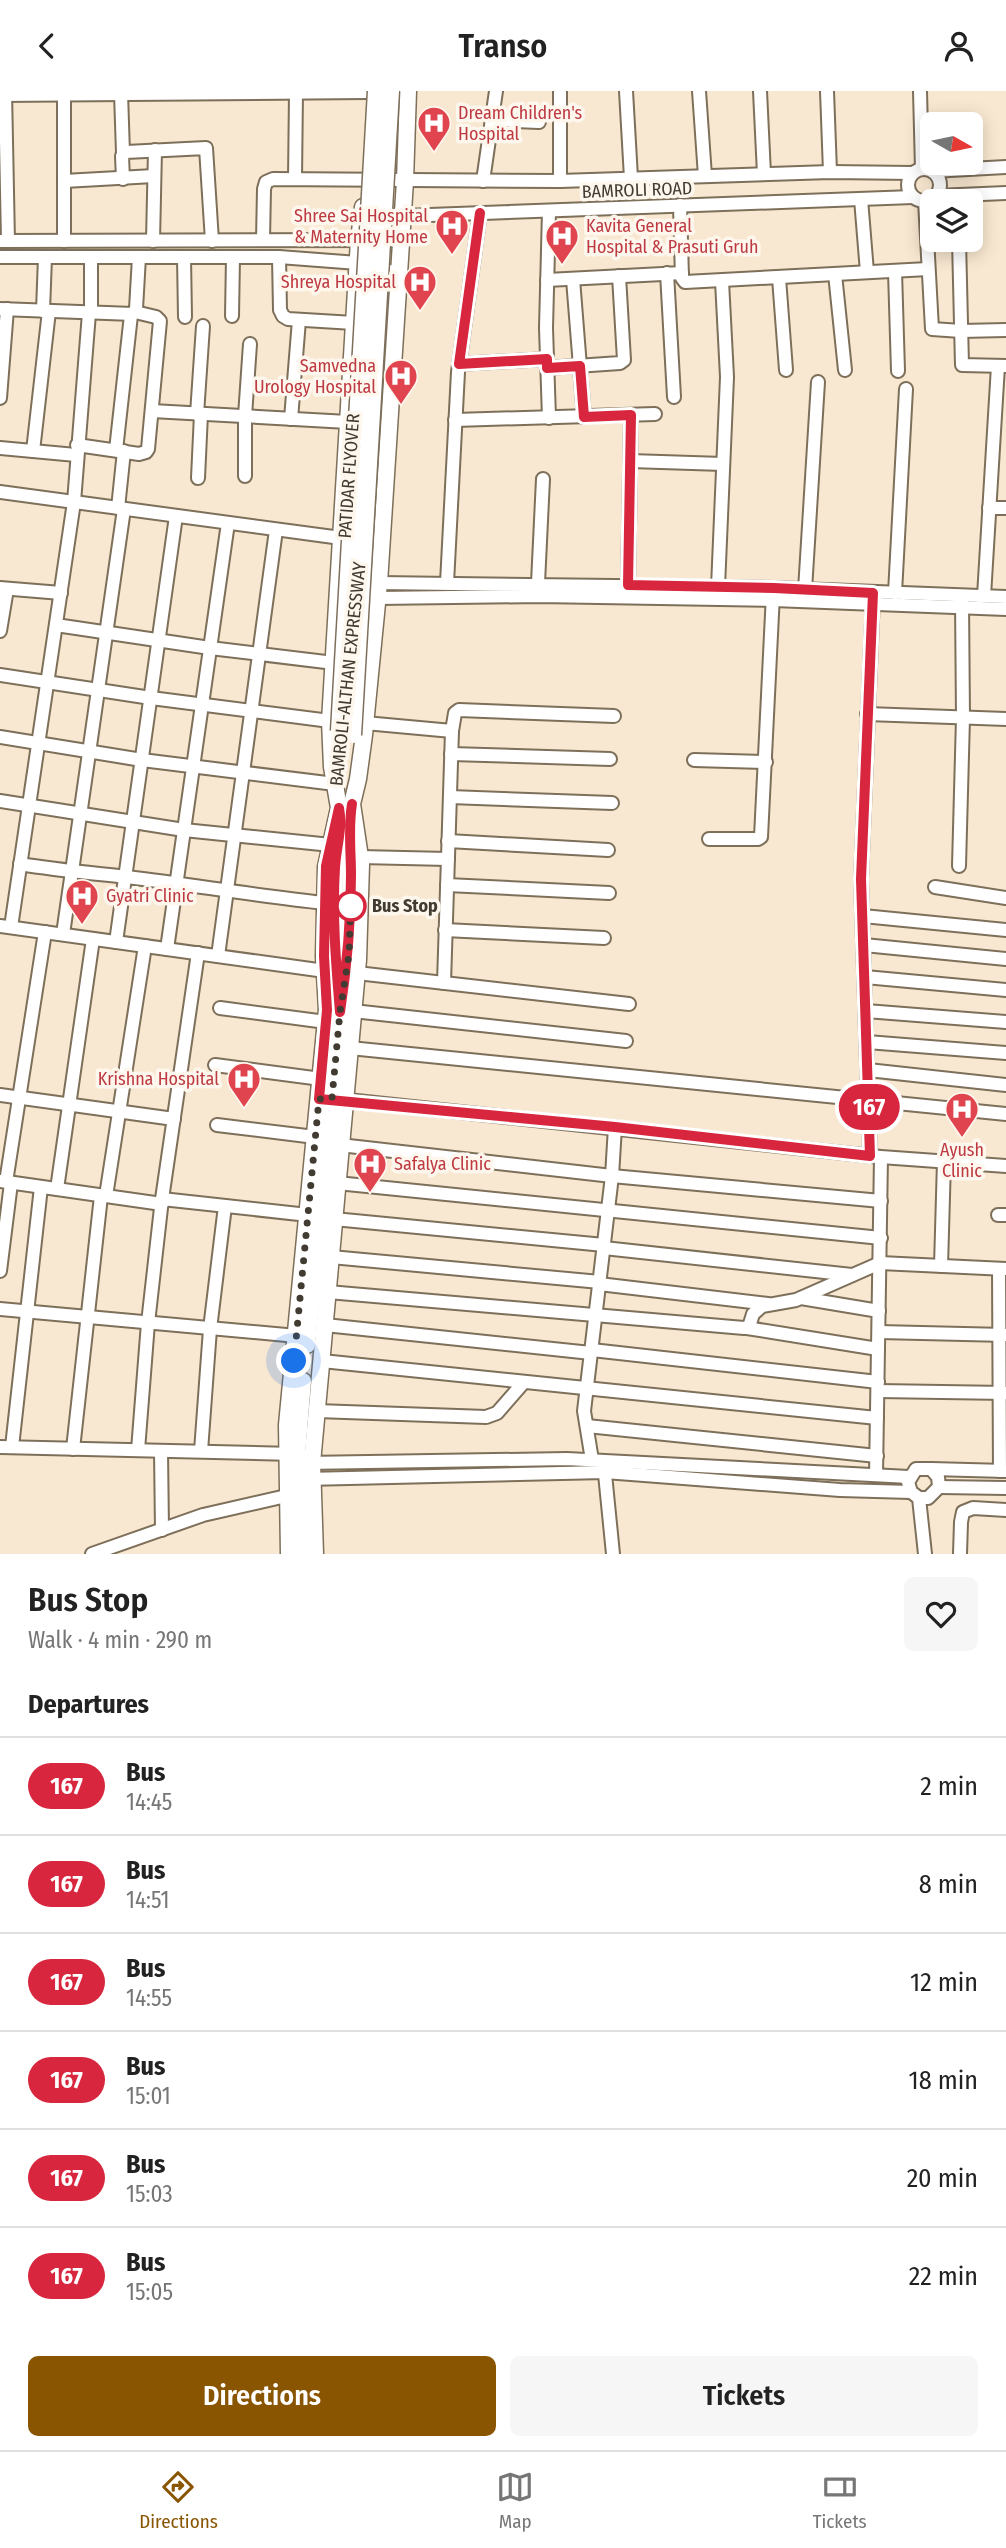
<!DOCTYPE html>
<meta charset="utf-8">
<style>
:root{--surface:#fff;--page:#f6f6f6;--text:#222;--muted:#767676;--line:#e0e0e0;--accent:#895500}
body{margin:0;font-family:"Fira Sans Condensed",sans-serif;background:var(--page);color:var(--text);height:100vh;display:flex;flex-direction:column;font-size:26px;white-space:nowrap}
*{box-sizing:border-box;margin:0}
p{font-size:23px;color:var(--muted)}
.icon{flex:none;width:38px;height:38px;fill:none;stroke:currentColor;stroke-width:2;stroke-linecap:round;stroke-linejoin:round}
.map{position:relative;height:1463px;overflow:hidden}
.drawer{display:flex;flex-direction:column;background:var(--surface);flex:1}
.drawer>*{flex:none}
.badge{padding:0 14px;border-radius:23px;font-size:24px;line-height:46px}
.needle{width:46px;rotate:99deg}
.tools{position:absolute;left:920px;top:21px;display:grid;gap:14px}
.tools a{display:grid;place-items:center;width:63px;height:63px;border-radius:10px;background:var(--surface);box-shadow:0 4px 18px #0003;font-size:35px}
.you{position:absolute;width:35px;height:35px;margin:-18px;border:5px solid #fff;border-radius:50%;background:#1a73e8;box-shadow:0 0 0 10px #1a73e833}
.map>.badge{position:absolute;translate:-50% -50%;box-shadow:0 0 0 4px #fff}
h2{padding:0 28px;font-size:26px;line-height:63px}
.round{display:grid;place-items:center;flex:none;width:74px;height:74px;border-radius:10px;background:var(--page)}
.summary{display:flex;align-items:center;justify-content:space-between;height:119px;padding:0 28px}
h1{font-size:33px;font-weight:600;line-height:52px}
.primary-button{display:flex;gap:14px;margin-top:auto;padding:14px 28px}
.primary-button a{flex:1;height:80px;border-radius:10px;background:var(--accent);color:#fff;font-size:28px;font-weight:600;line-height:80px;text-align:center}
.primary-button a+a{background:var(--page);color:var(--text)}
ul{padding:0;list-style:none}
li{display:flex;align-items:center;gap:21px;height:98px;padding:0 28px;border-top:2px solid var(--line)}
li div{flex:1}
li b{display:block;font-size:26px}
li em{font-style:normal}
li .badge{min-width:77px;font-weight:700;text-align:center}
header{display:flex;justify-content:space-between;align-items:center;height:91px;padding:0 28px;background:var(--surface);font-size:32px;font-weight:600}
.dock{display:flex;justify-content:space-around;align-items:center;height:98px;border-top:2px solid var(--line);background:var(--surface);font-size:19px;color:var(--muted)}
.dock a{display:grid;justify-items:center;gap:4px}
.dock .current{color:var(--accent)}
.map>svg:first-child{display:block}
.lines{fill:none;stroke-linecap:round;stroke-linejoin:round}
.minor-casing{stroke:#7d6f5a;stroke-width:16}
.major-casing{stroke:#7d6f5a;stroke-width:19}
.minor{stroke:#fff;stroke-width:12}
.major{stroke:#fff;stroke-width:16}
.major-bridge-casing{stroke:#7d6f5a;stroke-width:19;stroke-linecap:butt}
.major-bridge{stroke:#fff;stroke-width:16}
.line-casing{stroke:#fff;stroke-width:16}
.line{stroke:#d7263d;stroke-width:10}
.walk{stroke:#423b32;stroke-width:7;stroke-dasharray:0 12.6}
.stop-dot{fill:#fff;stroke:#d7263d;stroke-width:3.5}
.labels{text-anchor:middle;stroke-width:7;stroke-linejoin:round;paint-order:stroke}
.health-label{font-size:18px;fill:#be3a42;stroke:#fef7ee;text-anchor:start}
.street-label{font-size:18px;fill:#423b32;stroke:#fef7ee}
.stop-label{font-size:18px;font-weight:bold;fill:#423b32;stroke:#fef7ee;text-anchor:start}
</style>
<header><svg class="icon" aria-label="back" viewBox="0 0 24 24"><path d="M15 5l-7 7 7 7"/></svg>Transo<svg class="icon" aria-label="person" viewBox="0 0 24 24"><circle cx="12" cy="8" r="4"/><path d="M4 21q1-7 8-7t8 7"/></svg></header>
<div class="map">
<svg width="1006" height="1463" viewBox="0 0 1006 1463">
<rect width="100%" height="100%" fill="#f9e8d1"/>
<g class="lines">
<defs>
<g id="minor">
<polyline points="5,0 8,150"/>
<polyline points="64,0 64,150"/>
<polyline points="560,0 560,90"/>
<polyline points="626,0 631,87"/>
<polyline points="699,0 705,85"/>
<polyline points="760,0 764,83"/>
<polyline points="827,0 830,81"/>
<polyline points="920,0 922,78"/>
<polyline points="121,2 123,62"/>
<polyline points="0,4 368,1"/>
<polyline points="492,29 539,31"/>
<circle cx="924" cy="94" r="16"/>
<polyline points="932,80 1006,76"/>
<polyline points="123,88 122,65 126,61 206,57 212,150"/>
<polyline points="295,88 296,1"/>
<polyline points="64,90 154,85"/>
<polyline points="483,90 496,0"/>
<polyline points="936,105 1006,102"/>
<polyline points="861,108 867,181"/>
<polyline points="925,110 932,238 961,240 1006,239"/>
<polyline points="680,114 682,187 685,191 928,178"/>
<polyline points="549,120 546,237 549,327"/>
<polyline points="375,124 403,125 913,106"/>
<polyline points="263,149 264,98 266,91 273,88 560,90 830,81 913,82"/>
<polyline points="959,149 962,274 1006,275"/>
<polyline points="0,150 401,149"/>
<polyline points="153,150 155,59"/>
<polyline points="0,166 279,166 358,172 398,182"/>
<polyline points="91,166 91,222"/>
<polyline points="184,166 185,226"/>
<polyline points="279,166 280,219 283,225 288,228 354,232"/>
<polyline points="895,180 898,280"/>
<polyline points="667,182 674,306"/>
<polyline points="835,183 845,279"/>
<polyline points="779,187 786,279"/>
<polyline points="573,188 584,326"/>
<polyline points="547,189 682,182"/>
<polyline points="0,218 133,223 136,218 139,166"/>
<polyline points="43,220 45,166"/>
<polyline points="232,225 233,166"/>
<polyline points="459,273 547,268"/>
<polyline points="547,277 620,272 624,269 619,185"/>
<polyline points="0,307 7,218"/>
<polyline points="152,320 348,331"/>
<polyline points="197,323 203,235"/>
<polyline points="291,328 299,229"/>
<polyline points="455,329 655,323"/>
<polyline points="77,354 139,363 146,361 148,358 160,230 156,226 135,221"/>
<polyline points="0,357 76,364"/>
<polyline points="116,359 131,224"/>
<polyline points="33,360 49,220"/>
<polyline points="630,370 723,373"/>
<polyline points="245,385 245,325 250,253"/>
<polyline points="198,387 201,323"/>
<polyline points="0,401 341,447"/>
<polyline points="118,417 124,360"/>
<polyline points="989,417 1006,417"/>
<polyline points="379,492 774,497 1006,506"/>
<polyline points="447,492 458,281 480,122"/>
<polyline points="538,492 543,388"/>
<polyline points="628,494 631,324"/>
<polyline points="718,496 727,286 722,190"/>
<polyline points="0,497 61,502"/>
<polyline points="805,499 818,291"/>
<polyline points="895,502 906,298"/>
<polyline points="984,505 998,275"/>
<polyline points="378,507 539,505 773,509 1006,518"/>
<polyline points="56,534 210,557 334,572"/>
<polyline points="0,540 7,498"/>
<polyline points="0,584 151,607 330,630"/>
<polyline points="867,623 1006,628"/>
<polyline points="365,632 452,640"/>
<polyline points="0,646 142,669 335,693"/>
<polyline points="451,663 610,668"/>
<polyline points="694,669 766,671"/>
<polyline points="450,706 612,712"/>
<polyline points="0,710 184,739 331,754"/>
<polyline points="709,748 758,748 761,746 773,503"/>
<polyline points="448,750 608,759"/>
<polyline points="360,766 448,768"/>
<path d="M20,773C56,779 91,782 127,786C193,794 259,805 325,812"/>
<polyline points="959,775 963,627 962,509"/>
<polyline points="447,794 609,802"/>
<polyline points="935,796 1006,807"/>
<polyline points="863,825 1006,839"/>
<polyline points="0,835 325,880"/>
<polyline points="11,836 74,411 89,222"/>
<polyline points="445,839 604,847"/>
<polyline points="63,843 124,418"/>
<polyline points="116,851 176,425"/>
<polyline points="864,854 1006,868"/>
<polyline points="167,858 228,432"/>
<polyline points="218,865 276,439"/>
<polyline points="357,882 629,913"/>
<polyline points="865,886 1006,899"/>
<polyline points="444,892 452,640 455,622 459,619 614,625"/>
<polyline points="220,917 326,931"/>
<polyline points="353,920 626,950"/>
<polyline points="866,920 1006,931"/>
<polyline points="867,951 1006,962"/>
<polyline points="350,957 1006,1023"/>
<polyline points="215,974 321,988"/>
<polyline points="868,979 1006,994"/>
<polyline points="0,1004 174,1028"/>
<polyline points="338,1008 881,1066 1006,1075"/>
<polyline points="217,1034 315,1046"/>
<polyline points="340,1054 612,1085 881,1110"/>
<polyline points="870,1065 861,788 873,506"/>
<polyline points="0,1090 162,1113"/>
<polyline points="6,1091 45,841"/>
<polyline points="337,1092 881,1147"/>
<polyline points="57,1098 93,848"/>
<polyline points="106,1105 145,855"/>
<polyline points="162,1108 308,1124"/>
<polyline points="998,1124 1006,1124"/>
<polyline points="334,1128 604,1154"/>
<polyline points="604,1157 852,1184"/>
<polyline points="331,1166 600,1191"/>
<polyline points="941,1175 944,1070"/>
<polyline points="999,1178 1000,1380"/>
<polyline points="0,1180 11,1092"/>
<polyline points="599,1193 768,1213"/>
<polyline points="328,1201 744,1237 749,1236 753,1223 762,1215 796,1209 880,1172 1006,1178"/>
<polyline points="801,1207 879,1220"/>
<polyline points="0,1218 297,1245"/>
<polyline points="325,1234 591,1262"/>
<polyline points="747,1237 878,1258"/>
<polyline points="879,1241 1006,1244"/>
<polyline points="592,1259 878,1291"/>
<polyline points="322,1270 877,1327"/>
<polyline points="878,1300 1006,1302"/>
<polyline points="317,1320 486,1326 497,1322 524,1291"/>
<polyline points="587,1335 877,1365"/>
<polyline points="0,1356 294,1363"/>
<polyline points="12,1356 41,1096"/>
<polyline points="73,1358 101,1105"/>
<polyline points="138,1359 148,1232 162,1108 198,862"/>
<polyline points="161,1360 162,1439"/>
<polyline points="201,1360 210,1238 225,1115"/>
<polyline points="592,1369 584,1320 612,1085 615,1036"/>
<polyline points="305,1372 567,1368 909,1386"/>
<polyline points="604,1373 613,1463"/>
<polyline points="931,1378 1006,1380"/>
<polyline points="876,1384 881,1066"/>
<polyline points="306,1388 605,1381 840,1399 911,1401"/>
<polyline points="939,1396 1006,1397"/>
<polyline points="919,1407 928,1407 939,1396 938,1386 931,1378 916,1378 908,1391 911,1401 919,1407 925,1463"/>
<polyline points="92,1463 203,1424 295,1403"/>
<polyline points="960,1463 961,1431 963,1421 973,1417 1006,1419"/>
</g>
<g id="major">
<polyline points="307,1254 340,921 349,866"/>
<polyline points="289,1463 287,1334 327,919 324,865 326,776 339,717 332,676 330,630 359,149 363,116"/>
<polyline points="302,1463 297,1364 303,1290"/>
<polyline points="315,1463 312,1372 358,869 361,773 352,713 358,688 364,644 379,492 405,90 408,0"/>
</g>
</defs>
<!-- minor casing -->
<use href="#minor" class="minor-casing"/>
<!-- major casing -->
<use href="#major" class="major-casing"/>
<!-- minor -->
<use href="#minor" class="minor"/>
<!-- major -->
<use href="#major" class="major"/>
<defs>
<g id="major-bridge">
<polyline points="339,640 376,0"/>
<polyline points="353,644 391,0"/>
</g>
</defs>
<!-- major-bridge casing -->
<use href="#major-bridge" class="major-bridge-casing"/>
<!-- major-bridge -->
<use href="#major-bridge" class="major-bridge"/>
</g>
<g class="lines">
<defs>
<path id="line" d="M352,713C348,737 351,760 351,784C351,831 347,875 340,921C336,873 332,825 335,777C336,756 343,738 339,717L326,775L324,865L327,919L319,1008L615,1036L870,1065L861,788L873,502L774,497L628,494L631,324L584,326L580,275L547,277V268L459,273L480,122"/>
</defs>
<!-- line casing -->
<use href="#line" class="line-casing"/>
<!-- line -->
<use href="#line" class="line"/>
<!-- walk -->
<polyline class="walk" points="294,1270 319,1008 332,1007 340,921 349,863 351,810 351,815"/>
</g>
<!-- icons -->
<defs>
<symbol id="hospital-pin" viewBox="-11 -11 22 30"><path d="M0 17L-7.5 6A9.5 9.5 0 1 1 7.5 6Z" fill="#e0444e" stroke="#fef7ee"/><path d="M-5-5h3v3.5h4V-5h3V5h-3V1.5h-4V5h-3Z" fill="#fff"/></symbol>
</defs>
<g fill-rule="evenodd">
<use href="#hospital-pin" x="415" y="13" width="38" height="52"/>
<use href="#hospital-pin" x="433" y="116" width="38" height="52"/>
<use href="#hospital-pin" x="543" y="126" width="38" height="52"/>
<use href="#hospital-pin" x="401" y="172" width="38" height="52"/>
<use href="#hospital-pin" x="382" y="266" width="38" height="52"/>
<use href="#hospital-pin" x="63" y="786" width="38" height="52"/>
<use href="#hospital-pin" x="225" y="969" width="38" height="52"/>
<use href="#hospital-pin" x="943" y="999" width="38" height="52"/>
<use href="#hospital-pin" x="351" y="1054" width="38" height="52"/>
</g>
<!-- markers -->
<circle class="stop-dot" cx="351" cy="815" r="14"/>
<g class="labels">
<!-- health labels -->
<g class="health-label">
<text x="458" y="28">Dream Children's<tspan x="458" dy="21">Hospital</tspan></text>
<text x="428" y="131" text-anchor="end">Shree Sai Hospital<tspan x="428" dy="21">&amp; Maternity Home</tspan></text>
<text x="586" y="141">Kavita General<tspan x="586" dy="21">Hospital &amp; Prasuti Gruh</tspan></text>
<text x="396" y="197" text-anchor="end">Shreya Hospital</text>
<text x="376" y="281" text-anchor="end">Samvedna<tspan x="376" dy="21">Urology Hospital</tspan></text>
<text x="106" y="811">Gyatri Clinic</text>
<text x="219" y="994" text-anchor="end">Krishna Hospital</text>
<text x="962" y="1065" text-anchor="middle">Ayush<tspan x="962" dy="21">Clinic</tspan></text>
<text x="394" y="1079">Safalya Clinic</text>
</g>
<!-- street labels -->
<g class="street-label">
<text transform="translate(637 99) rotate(-2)" y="6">BAMROLI ROAD</text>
<text transform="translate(349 385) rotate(-86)" y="6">PATIDAR FLYOVER</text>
<text transform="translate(348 583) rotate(-84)" y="6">BAMROLI-ALTHAN EXPRESSWAY</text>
</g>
<!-- stop labels -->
<g class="stop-label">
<text x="372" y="821">Bus Stop</text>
</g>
</g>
</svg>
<div class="tools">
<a><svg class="needle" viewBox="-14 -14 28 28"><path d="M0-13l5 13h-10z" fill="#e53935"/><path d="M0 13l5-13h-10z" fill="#767676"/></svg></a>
<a><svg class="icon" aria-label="layers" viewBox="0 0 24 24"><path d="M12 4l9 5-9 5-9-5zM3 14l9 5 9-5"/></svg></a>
</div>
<div class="you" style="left:294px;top:1270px"></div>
<b class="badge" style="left:869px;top:1016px;background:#d7263d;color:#fff">167</b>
</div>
<section class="drawer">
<div class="summary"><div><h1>Bus Stop</h1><p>Walk · 4 min · 290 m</p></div><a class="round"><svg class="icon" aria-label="heart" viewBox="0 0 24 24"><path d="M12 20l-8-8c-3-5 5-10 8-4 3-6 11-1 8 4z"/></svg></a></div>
<h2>Departures</h2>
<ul>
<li><span class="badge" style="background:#d7263d;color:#fff">167</span><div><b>Bus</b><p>14:45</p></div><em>2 min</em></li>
<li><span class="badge" style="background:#d7263d;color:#fff">167</span><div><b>Bus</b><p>14:51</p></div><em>8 min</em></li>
<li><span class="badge" style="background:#d7263d;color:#fff">167</span><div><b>Bus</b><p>14:55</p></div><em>12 min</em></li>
<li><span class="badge" style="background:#d7263d;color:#fff">167</span><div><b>Bus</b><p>15:01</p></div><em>18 min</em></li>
<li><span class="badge" style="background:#d7263d;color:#fff">167</span><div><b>Bus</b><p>15:03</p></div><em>20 min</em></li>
<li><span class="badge" style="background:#d7263d;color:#fff">167</span><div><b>Bus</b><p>15:05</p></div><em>22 min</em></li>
</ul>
<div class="primary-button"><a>Directions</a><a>Tickets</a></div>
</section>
<nav class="dock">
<a class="current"><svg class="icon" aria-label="directions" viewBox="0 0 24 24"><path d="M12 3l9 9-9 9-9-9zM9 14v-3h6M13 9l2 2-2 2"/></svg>Directions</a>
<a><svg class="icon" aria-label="map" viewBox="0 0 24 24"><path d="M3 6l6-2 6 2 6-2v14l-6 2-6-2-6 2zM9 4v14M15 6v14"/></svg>Map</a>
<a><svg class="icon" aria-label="tickets" viewBox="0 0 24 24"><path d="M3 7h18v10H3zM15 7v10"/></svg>Tickets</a>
</nav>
